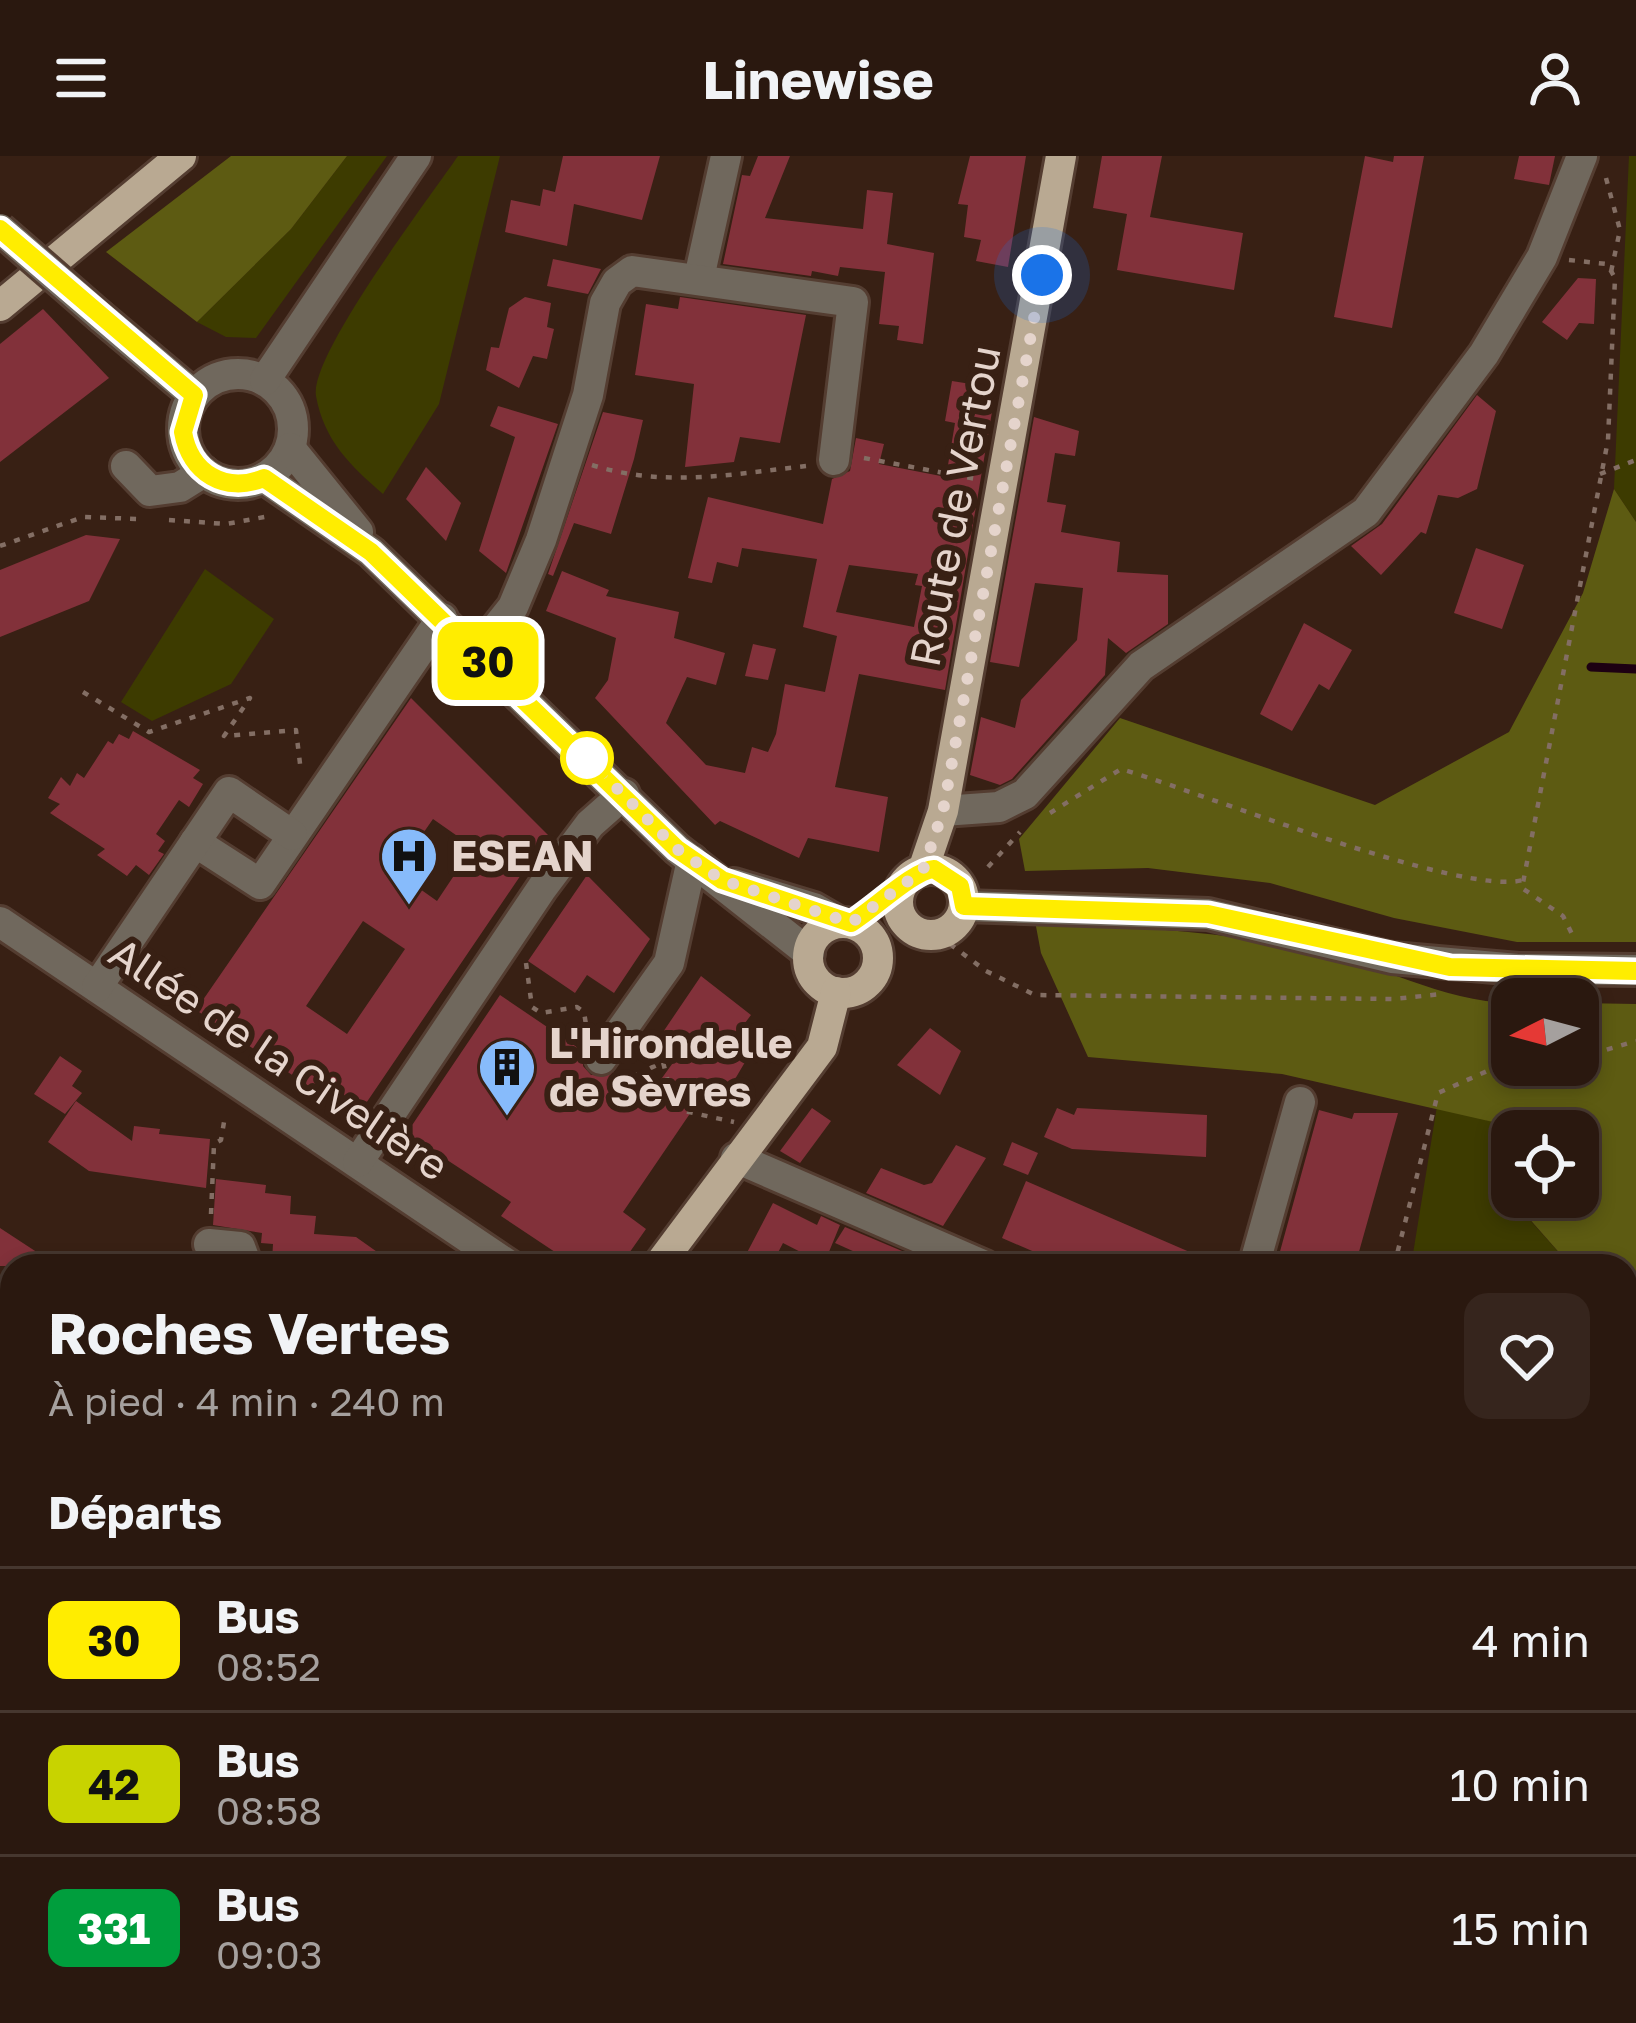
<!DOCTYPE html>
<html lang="fr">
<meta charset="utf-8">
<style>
:root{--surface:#2a180f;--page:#36251d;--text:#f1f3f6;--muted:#a5a09e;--line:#46372f}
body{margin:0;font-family:"Golos Text",sans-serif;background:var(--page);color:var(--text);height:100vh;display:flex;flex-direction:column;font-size:45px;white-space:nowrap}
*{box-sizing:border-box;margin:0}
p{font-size:39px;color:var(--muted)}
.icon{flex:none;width:66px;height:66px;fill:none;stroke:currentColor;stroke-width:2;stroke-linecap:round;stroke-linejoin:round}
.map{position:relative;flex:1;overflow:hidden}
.side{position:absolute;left:0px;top:1098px;width:1638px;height:771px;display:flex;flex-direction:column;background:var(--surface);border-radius:36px 36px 0 0;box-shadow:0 6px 18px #0003,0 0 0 3px var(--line)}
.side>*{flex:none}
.badge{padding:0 24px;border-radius:18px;font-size:42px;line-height:78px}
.needle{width:78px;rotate:264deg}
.buttons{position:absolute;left:1491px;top:822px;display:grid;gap:24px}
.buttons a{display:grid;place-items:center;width:108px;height:108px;border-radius:24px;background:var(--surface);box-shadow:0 6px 18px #0003,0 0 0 3px var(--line);font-size:60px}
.you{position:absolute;width:60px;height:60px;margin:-30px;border:9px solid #fff;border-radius:50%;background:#1a73e8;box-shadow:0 0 0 18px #1a73e833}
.map>.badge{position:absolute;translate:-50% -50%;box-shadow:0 0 0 6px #fff}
h2{padding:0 48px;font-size:45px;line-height:108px}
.round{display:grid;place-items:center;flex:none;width:126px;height:126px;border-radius:24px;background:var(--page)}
.overview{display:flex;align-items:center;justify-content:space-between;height:204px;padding:0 48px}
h1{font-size:57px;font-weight:700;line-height:90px}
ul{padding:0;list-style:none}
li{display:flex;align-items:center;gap:36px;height:144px;padding:0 48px;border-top:3px solid var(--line)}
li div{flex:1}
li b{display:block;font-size:45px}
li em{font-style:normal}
li .badge{min-width:132px;font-weight:700;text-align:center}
header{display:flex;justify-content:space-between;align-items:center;height:156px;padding:0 48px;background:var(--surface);font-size:54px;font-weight:700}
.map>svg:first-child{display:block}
.green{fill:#3d3b00}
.forest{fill:#5d5b12}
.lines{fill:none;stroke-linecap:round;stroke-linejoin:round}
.stream{stroke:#1d0012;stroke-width:9}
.building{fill:#82313a;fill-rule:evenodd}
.minor-casing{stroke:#543d31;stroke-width:36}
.major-casing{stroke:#543d31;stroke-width:36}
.path{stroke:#836e64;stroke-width:4.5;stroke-dasharray:6 9;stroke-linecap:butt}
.minor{stroke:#70685d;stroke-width:30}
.major{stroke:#b9a992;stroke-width:30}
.minor-bridge-casing{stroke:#543d31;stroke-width:36;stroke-linecap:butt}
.minor-bridge{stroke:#70685d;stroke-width:30}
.line-casing{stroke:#fff;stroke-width:27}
.line{stroke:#ffed00;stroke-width:18}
.walk{stroke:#e5d4cc;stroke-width:12;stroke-dasharray:0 21.6}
.stop-dot{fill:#fff;stroke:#ffed00;stroke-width:6}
.labels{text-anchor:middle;stroke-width:12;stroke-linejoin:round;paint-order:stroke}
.street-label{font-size:42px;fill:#e5d4cc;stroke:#382014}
.poi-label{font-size:42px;font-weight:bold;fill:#e5d4cc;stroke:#382014;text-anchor:start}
</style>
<header><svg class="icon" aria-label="menu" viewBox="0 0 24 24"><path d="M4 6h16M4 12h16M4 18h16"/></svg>Linewise<svg class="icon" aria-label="person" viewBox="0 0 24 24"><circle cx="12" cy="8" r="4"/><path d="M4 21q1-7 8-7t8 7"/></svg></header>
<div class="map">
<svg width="1636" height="1867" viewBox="0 0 1636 1867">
<rect width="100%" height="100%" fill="#382014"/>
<!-- green -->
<g class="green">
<polygon points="347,0 387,0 256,182 226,181 197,166 291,73"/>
<path d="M458,0H500L439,248L383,338C351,310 324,285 316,240C309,200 430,41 458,0Z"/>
<polygon points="1629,0 1636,0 1636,366 1614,333"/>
<polygon points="205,413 274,463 231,528 152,565 121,546"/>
<polygon points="1437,950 1493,966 1538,955 1557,975 1512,975 1512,1041 1529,1041 1519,1052 1571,1110 1411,1110"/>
<polygon points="1626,1170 1636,1180 1636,1867 1311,1867 1314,1857 1626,1857"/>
</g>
<!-- forest -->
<g class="forest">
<polygon points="231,0 347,0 291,73 197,166 106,96"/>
<polygon points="1614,333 1636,366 1636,786 1517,786 1394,762 1270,727 1148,712 1025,715 1019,683 1120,562 1375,649 1509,576 1583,437"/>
<path d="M1035,765C1126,771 1218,775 1308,793C1376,806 1442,846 1512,847V909H1578V847L1636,848V1180L1626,1170V1110H1571L1519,1051L1529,1041H1578V975H1557L1538,955L1493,966L1282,918L1088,901L1041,797Z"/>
</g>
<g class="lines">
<!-- stream -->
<g class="stream">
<polyline points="1591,511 1636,513"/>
<polyline points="1626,1618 1636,1621"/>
<polyline points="1626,1790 1636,1781"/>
</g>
</g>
<!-- building -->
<g class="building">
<polygon points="563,0 660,0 642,64 574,48 567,90 505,76 511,44 540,50 543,33 555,36"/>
<polygon points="758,0 790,0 765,62 863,73 867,34 893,37 887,88 934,97 923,188 897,184 899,170 879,168 885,116 840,111 838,120 812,115 811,120 723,108 742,19 750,20"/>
<polygon points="970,0 1026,0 1008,111 976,105 981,84 964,81 968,49 958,48"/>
<polygon points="1102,0 1162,0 1150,61 1243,77 1234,134 1117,114 1127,58 1093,52"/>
<polygon points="1365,0 1393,6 1394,0 1424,0 1392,172 1334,161"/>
<polygon points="1519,0 1555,0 1549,29 1514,23"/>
<polygon points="553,103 601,113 588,138 547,130"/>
<polygon points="1578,122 1596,123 1594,168 1579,167 1567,184 1542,166"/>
<polygon points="525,141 551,147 547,171 554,173 547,203 533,200 519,232 486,214 491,191 499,192 509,152"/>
<polygon points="680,141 806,159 780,287 740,281 734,306 685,311 694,228 635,219 646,148 678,153"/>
<polygon points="43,153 109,222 0,306 0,188"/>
<path d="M952,225L996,232L945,534L859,518L835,631L888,641L879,696L808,682L799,702L720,665L715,669L595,542L608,524L616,482L546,455L562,415L609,434L606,440L679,456L674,482L725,497L716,529L687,521L666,567L706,609L745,617L752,591L768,596L776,578L785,528L825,536L837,480L803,471L817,403L742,392L738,411L717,406L712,427L688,422L708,341L823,368L832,323L850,315L856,282L884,288L879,308L946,321L955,267L945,265ZM849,409L918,418L915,429L922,430L914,471L836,456Z"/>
<polygon points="1477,239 1496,255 1477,333 1458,342 1438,339 1426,378 1421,376 1381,419 1351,390 1382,368"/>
<polygon points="498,250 558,268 506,417 479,395 515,281 490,270"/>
<polygon points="603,256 643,264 634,303 611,378 574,367 553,420 548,418"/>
<polygon points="1034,261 1079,275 1075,300 1055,297 1047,346 1066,349 1061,376 1120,386 1117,416 1168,419 1168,468 1126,497 1108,482 1105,519 1012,623 1000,629 970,619 981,561 1015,572 1021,544 1077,484 1083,432 1035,427 1019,511 990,506"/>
<polygon points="426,311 461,347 446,385 406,343"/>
<polygon points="86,379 120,383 89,445 0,481 0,414"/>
<polygon points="1476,392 1524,409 1502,473 1454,457"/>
<polygon points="1304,467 1352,494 1329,534 1319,528 1292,575 1260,558"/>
<polygon points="753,488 776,493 768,524 745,520"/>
<path d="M411,542L548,679L356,962L196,854ZM433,663L473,691L437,745L396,716ZM363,765L405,793L347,878L306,850Z"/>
<polygon points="133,575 200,614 193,622 203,628 189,651 179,644 156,678 165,685 158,695 164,698 149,719 136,709 127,720 97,699 105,693 50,657 60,648 48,642 61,621 70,630 77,617 84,622 108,585 113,588 119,578 129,583"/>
<polygon points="587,719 650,783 614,837 587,819 575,837 528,805"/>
<polygon points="701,820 751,859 736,879 754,891 722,945 706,934 623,1056 646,1073 620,1110 576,1110 501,1060 511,1046 438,998 429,1011 398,990 500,839 584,896 583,910 591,919 615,916 649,940 680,897 659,882"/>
<polygon points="930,872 961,895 940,939 897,909"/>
<polygon points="60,900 82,915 72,930 82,937 65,958 34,938"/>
<polygon points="76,945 132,985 134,970 160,973 159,978 210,983 206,1032 89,1015 48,986"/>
<polygon points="812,952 831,965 800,1007 780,995"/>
<polygon points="1057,952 1074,959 1077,952 1207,959 1206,1001 1072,993 1044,981"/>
<polygon points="1319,954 1352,963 1354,957 1398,957 1355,1110 1276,1110"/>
<polygon points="1012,986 1038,997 1028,1019 1003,1009"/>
<polygon points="956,989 986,1002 943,1070 866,1037 881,1012 924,1029 932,1027"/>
<polygon points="216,1023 266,1029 265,1037 291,1040 290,1058 316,1060 314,1078 356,1081 397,1110 272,1105 273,1088 261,1087 262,1077 213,1069"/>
<polygon points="1026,1025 1118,1065 1222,1110 1067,1110 1002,1082"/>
<polygon points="773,1047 817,1069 821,1060 840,1069 824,1108 783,1087 771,1110 740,1110"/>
<polygon points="845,1071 921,1103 918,1110 886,1110 835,1087"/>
<polygon points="0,1072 58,1110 0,1110"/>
</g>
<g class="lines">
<defs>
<g id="minor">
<polyline points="699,122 726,0"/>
<polyline points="101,161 194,239"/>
<circle cx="238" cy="273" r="55"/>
<polyline points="265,224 416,0"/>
<polyline points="290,292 358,376"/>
<polyline points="126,310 150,335 180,331 204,316"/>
<polyline points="264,322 371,396 677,693 809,797"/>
<polyline points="478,495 513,451 541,384 588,239 605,147 617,126 632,115 853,146 834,304"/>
<polyline points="943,655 999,651 1025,638 1141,510 1366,356 1484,198 1542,101 1582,0"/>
<polyline points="195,686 260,728 442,462"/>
<polyline points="734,728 814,752 840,767"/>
<polyline points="964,750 1208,758 1392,802 1518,813"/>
<polyline points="0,766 510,1110"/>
<polyline points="97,831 229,636 292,679"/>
<polyline points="601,903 669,807 692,704"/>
<polyline points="736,1002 985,1110"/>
<polyline points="358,1006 542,732 590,668 624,638"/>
<polyline points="209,1088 240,1091 247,1110"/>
<polyline points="1254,1110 1300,946"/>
<polyline points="0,1175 12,1184"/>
<polyline points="0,1473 12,1456"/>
<polyline points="0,1586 12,1598"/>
<polyline points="273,1857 283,1867"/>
<polyline points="530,1867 532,1857"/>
<polyline points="828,1867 829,1857"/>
<polyline points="1286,1867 1289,1857"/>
</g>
<g id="major">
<polyline points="0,150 181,0"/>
<circle cx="931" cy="746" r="33"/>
<polyline points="923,714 943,655 1061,0"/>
<circle cx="843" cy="802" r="35"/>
<polyline points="658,1110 822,891 836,836"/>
<polyline points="126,1867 133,1857"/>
</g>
</defs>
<!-- minor casing -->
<use href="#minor" class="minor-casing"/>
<!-- major casing -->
<use href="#major" class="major-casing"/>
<!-- path -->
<g class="path">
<polyline points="1606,22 1620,74 1611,116"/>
<polyline points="1569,104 1607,108 1615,122 1608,284 1522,732 1563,760 1575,784"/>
<polyline points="864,302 976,323"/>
<path d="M592,309C664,332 733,318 806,310"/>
<polyline points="1600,318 1636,304"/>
<polyline points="169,364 226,368 270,360"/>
<polyline points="0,390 83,361 139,363"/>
<polyline points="83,536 149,576 250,542 224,580 296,574 301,616"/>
<path d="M1050,657L1121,613C1197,635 1462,741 1523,724"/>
<polyline points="988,711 1020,676"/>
<polyline points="938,779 986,815 1035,839 1393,843 1442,838"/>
<polyline points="526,807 532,851 541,857 577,851 584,856 587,875"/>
<polyline points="1578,902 1636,885"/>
<polyline points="623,919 630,922 663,906 675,953 734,966"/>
<polyline points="211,1058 214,988 221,984 224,966"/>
<polyline points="1394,1110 1438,937 1512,904"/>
<polyline points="1626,1410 1636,1423"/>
<polyline points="1321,1867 1324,1857"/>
</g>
<!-- minor -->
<use href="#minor" class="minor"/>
<!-- major -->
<use href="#major" class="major"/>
<defs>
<g id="minor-bridge">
<polyline points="0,73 101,161"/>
<polyline points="1518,813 1636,814"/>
</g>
</defs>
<!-- minor-bridge casing -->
<use href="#minor-bridge" class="minor-bridge-casing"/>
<!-- minor-bridge -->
<use href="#minor-bridge" class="minor-bridge"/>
</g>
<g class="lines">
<defs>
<path id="line" d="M0,73L194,239L183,276C190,317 225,338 264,322L371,396L677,693L722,724L851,767C874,753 914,714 934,713L960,730L964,750L1208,758L1450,811L1636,815"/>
</defs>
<!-- line casing -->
<use href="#line" class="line-casing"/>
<!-- line -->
<use href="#line" class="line"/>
<!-- walk -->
<polyline class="walk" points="587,602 677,693 722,724 851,767 923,714 943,655 1042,119"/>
</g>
<!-- icons -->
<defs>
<symbol id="hospital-pin" viewBox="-11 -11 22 30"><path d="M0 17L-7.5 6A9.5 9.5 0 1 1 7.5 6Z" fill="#87bbfb" stroke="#382014"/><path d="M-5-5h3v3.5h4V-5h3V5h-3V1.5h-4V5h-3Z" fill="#111"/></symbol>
<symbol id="building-pin" viewBox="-11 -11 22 30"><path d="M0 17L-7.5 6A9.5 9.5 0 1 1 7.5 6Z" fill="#87bbfb" stroke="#382014"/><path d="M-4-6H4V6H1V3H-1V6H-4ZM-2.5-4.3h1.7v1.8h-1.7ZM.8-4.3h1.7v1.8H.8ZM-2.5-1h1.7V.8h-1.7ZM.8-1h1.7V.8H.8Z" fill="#111"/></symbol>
</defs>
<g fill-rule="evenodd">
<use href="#hospital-pin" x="376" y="667" width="66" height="90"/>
<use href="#building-pin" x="474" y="878" width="66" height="90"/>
</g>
<!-- markers -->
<circle class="stop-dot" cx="587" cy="602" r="24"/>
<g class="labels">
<!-- street labels -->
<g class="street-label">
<text transform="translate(955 350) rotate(-79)" y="15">Route de Vertou</text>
<text transform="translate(279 903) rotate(34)" y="15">Allée de la Civelière</text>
</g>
<!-- poi labels -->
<g class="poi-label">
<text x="451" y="715">ESEAN</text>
<text x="549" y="902">L'Hirondelle<tspan x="549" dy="48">de Sèvres</tspan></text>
</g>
</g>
</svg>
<div class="buttons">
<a><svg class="needle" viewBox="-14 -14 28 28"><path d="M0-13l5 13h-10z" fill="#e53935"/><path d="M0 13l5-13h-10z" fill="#a5a09e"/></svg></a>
<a><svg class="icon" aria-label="locate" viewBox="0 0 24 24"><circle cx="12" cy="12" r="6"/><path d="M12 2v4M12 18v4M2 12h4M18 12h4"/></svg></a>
</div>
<div class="you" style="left:1042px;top:119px"></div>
<b class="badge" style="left:488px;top:505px;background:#ffed00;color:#111">30</b>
<section class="side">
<div class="overview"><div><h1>Roches Vertes</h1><p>À pied · 4 min · 240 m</p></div><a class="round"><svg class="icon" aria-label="heart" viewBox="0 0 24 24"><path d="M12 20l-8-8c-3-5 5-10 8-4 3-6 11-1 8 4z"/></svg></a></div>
<h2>Départs</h2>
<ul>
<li><span class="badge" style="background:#ffed00;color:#111">30</span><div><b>Bus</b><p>08:52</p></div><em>4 min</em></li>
<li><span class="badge" style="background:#c8d300;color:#111">42</span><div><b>Bus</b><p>08:58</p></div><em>10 min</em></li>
<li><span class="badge" style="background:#009e3d;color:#fff">331</span><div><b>Bus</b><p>09:03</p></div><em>15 min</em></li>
</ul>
</section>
</div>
